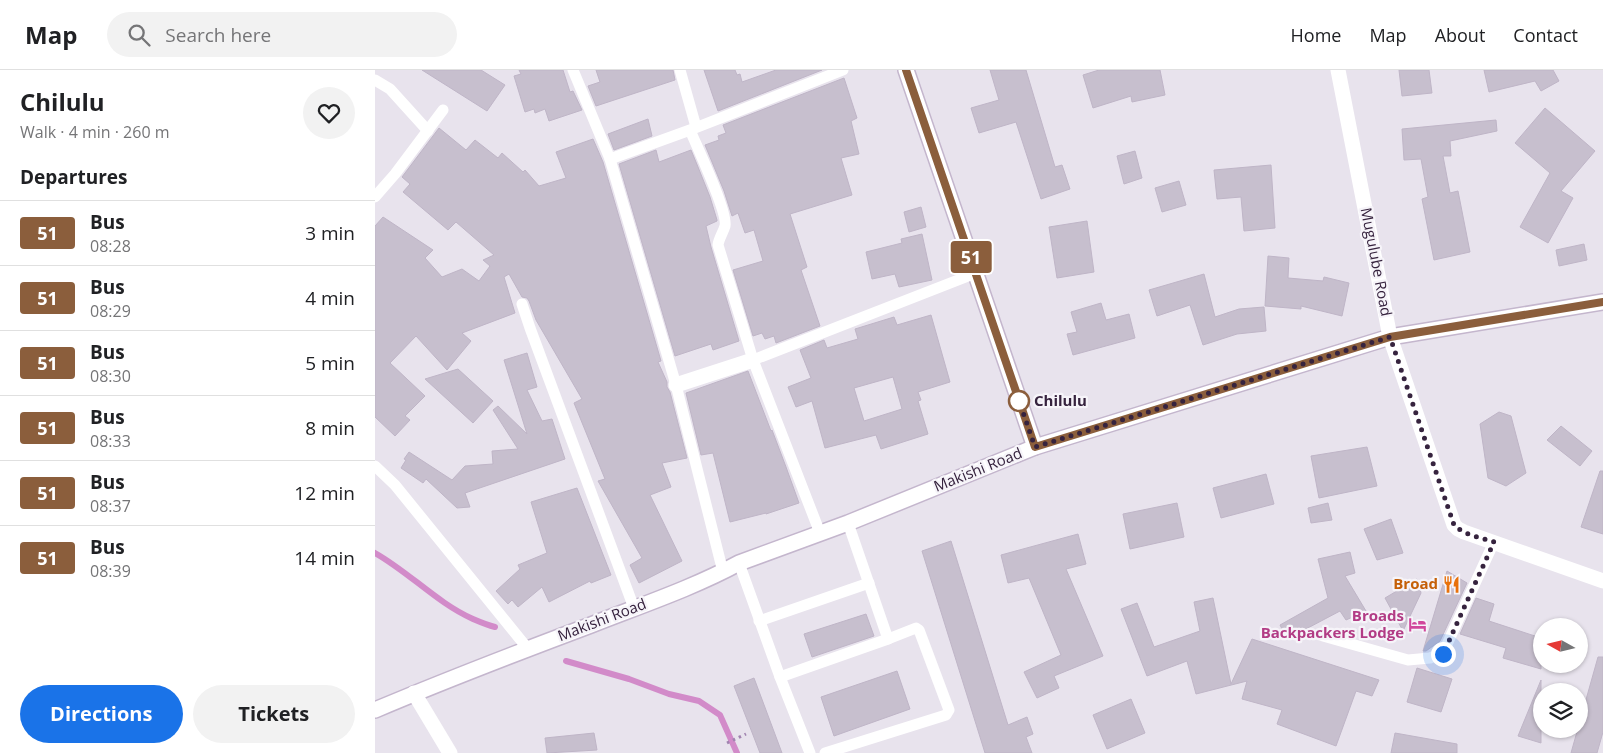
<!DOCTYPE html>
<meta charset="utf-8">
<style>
:root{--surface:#fff;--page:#f2f2f2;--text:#202124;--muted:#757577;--line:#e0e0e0;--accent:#1a73e8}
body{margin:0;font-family:"Open Sans",sans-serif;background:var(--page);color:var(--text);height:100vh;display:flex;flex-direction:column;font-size:19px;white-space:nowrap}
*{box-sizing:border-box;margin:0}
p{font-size:16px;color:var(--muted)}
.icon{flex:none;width:28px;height:28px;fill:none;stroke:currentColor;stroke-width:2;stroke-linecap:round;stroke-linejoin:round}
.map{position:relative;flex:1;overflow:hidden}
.sheet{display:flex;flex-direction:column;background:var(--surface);width:375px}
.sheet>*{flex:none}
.badge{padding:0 10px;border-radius:4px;font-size:18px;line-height:32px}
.needle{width:32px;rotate:278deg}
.buttons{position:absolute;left:1158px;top:548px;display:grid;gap:10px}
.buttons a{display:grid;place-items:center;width:55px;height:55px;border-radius:50%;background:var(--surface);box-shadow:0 1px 4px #0004;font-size:25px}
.you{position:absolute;width:25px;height:25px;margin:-12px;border:4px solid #fff;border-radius:50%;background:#1a73e8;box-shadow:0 0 0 8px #1a73e833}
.map>.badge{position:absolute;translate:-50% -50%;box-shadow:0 0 0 2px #fff}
h2{padding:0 20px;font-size:19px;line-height:45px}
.round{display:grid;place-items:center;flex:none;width:52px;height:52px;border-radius:26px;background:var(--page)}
.summary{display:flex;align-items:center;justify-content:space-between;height:85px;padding:0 20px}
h1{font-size:24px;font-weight:700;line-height:38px}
.button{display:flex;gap:10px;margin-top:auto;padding:10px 20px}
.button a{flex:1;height:58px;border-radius:30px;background:var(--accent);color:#fff;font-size:20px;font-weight:700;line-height:58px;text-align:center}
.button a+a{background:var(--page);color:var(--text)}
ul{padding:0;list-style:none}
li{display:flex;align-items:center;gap:15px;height:65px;padding:0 20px;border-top:1px solid var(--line)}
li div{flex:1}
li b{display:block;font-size:19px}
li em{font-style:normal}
li .badge{min-width:55px;font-weight:700;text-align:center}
header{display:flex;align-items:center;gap:30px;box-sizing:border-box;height:70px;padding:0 25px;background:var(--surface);border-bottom:1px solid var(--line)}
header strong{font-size:24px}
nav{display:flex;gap:28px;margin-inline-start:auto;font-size:18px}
.search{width:350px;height:45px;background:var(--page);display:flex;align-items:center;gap:12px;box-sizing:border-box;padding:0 18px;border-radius:28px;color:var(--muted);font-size:19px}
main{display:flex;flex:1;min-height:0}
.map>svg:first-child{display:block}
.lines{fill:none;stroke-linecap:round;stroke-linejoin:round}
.stream{stroke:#d28bc9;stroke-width:6}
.building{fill:#c7bfce;stroke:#bfb5c7;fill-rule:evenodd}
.secondary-casing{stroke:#c4b6cd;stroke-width:18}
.path{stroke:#a184b0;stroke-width:3;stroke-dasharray:2.5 4;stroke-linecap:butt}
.lane{stroke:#fff;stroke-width:11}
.street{stroke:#fff;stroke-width:15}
.secondary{stroke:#fff;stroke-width:15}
.line-casing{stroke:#fff;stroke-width:11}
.line{stroke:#8b5e3c;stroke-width:8}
.walk{stroke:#36233e;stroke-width:5;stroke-dasharray:0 9}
.stop-dot{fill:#fff;stroke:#8b5e3c;stroke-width:2.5}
.labels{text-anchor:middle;stroke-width:4.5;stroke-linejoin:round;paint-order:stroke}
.street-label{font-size:15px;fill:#36233e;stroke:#f6f4f9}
.stop-label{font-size:15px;font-weight:bold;fill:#36233e;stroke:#f6f4f9;text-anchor:start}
.food-label{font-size:15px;font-weight:bold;fill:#c56008;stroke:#f6f4f9;text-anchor:end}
.hotel-label{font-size:15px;font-weight:bold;fill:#b23c85;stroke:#f6f4f9;text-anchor:end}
</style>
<header>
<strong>Map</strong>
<div class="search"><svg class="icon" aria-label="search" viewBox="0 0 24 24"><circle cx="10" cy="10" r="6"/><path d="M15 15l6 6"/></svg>Search here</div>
<nav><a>Home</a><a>Map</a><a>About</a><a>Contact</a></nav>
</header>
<main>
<section class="sheet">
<div class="summary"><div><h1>Chilulu</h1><p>Walk · 4 min · 260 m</p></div><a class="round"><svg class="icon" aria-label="heart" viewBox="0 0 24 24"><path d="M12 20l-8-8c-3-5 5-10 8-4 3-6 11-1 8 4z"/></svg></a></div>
<h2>Departures</h2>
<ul>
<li><span class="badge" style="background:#8b5e3c;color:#fff">51</span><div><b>Bus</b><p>08:28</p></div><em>3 min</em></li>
<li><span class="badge" style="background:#8b5e3c;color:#fff">51</span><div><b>Bus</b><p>08:29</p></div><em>4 min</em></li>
<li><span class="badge" style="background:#8b5e3c;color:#fff">51</span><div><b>Bus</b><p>08:30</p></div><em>5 min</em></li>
<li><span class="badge" style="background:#8b5e3c;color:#fff">51</span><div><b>Bus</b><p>08:33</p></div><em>8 min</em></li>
<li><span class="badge" style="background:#8b5e3c;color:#fff">51</span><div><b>Bus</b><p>08:37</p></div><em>12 min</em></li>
<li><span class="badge" style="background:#8b5e3c;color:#fff">51</span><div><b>Bus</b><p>08:39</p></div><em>14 min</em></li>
</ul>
<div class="button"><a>Directions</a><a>Tickets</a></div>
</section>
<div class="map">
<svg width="1228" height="683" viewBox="0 0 1228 683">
<rect width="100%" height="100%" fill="#e8e3ed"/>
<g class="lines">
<!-- stream -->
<g class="stream">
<path d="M0,483C34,502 62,533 98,549C105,552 112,555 120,557"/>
<polyline points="191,591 254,609 294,624 324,631 345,645 362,683"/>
</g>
</g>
<!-- building -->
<g class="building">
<polygon points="47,0 106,0 130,15 112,41"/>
<polygon points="144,0 188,0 195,22 198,21 207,40 174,51 170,39 160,43 159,39 150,42 139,6 146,4"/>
<polygon points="221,0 298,0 300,10 221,36 213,16 225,12"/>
<polygon points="329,0 360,0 362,5 365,4 367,12 401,0 447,0 343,41"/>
<polygon points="615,0 651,0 680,97 687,95 695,119 666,129 641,52 604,63 596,38 624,30"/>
<polygon points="724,0 785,0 790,25 757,32 756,26 718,38 708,5"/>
<polygon points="1024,0 1054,0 1057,23 1027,26"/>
<polygon points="1109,0 1178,0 1184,11 1166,21 1160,11 1114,22"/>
<polygon points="469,8 482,48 476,51 484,84 466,88 477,125 415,144 432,197 426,200 445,256 401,273 399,266 390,269 387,263 378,266 358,200 388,191 379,160 370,163 363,143 357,146 349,121 330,75 344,70 343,66 351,63 348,55"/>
<polygon points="1170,38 1220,81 1186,121 1198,128 1173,173 1145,157 1175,103 1140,73"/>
<polygon points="273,49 277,66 239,80 233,64"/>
<polygon points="1121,50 1122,61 1075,71 1076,86 1068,86 1075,123 1083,121 1095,182 1059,190 1047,129 1053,127 1046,89 1029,90 1027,59"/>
<polygon points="64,58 91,80 100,70 123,88 127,83 148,102 150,100 164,116 191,108 181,82 218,69 228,92 286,291 283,292 292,312 292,317 295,322 312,388 287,393 296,417 275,425 307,491 264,513 255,495 267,488 223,411 230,409 199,333 207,329 161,250 154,231 152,228 147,227 134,204 129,207 140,243 87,263 96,271 72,300 41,266 15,293 50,326 30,346 35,350 20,366 0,347 0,156 8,147 58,180 50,188 67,207 87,199 104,211 115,196 108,190 119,185 81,152 73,160 28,122 35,114 27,107"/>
<polygon points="281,80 284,92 316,80 323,97 335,127 342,150 342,151 331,156 336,177 364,271 338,280 336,274 300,286 244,94"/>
<polygon points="760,81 767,108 749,114 742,86"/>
<polygon points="896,95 900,158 869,161 866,127 842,129 839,100"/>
<polygon points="804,111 811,135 787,142 780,118"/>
<polygon points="546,137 551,157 534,162 529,142"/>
<polygon points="712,151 719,202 682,208 674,157"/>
<polygon points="547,164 557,210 524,217 520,204 497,209 491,182 527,173 526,169"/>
<polygon points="1209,174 1212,190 1184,196 1181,180"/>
<polygon points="893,186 914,188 913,208 948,211 949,207 974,213 967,246 926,236 926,239 890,236"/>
<polygon points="829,204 840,247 864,239 889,237 891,261 862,264 828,275 815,235 782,246 774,220"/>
<polygon points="726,233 731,250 754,244 760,268 698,285 692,264 702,262 696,242"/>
<path d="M556,245L575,312L543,322L546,330L543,331L553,364L506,379L501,365L450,378L437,331L421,337L413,317L436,308L425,280L449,270L452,278L483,269L480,259L519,247L522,255ZM518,307L527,339L489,351L479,318Z"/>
<polygon points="152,283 162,317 152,320 167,351 177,349 190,389 90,423 95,437 82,438 51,409 48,413 26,398 31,390 29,389 34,382 77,410 90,396 118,394 117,381 143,379 118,340 123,336 152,364 129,290"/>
<polygon points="83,299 118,331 98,353 50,309"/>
<polygon points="373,301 396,361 397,360 411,397 424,433 391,444 391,443 355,452 338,383 326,385 311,323"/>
<polygon points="1124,342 1136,346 1151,403 1131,416 1113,408 1105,354"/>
<polygon points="1186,356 1217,381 1205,396 1172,370"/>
<polygon points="992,377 1002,416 944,428 936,386"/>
<polygon points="1225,401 1228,401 1228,464 1206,457"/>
<polygon points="891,404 899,434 846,448 838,418"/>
<polygon points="202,418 236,505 216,513 215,511 174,532 167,517 143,537 137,530 133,534 121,521 145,499 143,495 172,483 156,432"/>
<polygon points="802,433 809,467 755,479 748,444"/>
<polygon points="953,433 957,450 936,453 933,438"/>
<polygon points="1016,449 1028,483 1002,490 989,459"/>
<polygon points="703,464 711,494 691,499 728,586 679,606 684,618 662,628 649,602 686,585 654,508 633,513 626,485"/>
<polygon points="576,471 633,655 652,647 658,664 651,667 657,683 610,683 547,481"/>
<polygon points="975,482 980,503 970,506 991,541 971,550 965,541 912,569 905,555 953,528 943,489"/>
<polygon points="1072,501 1092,513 1065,571 1051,581 1048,581"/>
<polygon points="1042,509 1046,523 1028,561 1010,528"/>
<polygon points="838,528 856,614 877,569 1004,610 997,626 981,621 961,676 902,654 907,640 867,629 872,611 821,624 812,591 772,606 746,539 762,533 779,577 825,561 819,532"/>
<polygon points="1101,528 1119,534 1114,551 1166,568 1166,599 1128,588 1131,578 1085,564"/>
<polygon points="491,544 499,566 437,587 429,564"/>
<polygon points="1223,587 1228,587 1228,662 1222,683 1196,683"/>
<polygon points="1042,598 1077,609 1066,642 1032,632"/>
<polygon points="522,601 535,639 459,666 446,627"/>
<polygon points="379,608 407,683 385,683 359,616"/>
<polygon points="1166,610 1166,673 1143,666"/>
<polygon points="756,629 770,663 732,679 718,645"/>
<polygon points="219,663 222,680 172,683 170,668"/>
<polygon points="1020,663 1082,674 1082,683 1016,683"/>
</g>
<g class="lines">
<defs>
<g id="secondary">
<polyline points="531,0 660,377"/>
<path d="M0,640C71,610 144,582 216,555C264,536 318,518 364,493L473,453L660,377L1015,267L1228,232"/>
</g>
</defs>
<!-- secondary casing -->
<use href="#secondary" class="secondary-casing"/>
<!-- path -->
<polyline class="path" points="352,673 371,664"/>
<!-- lane -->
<g class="lane">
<polyline points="198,0 235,89 301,315 348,502"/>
<polyline points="305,0 321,57"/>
<polyline points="0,10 15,19 53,61"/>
<path d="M315,60C322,77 353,142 350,156C348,163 344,168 343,175L378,290L445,463"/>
<polyline points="235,89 315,60 468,0"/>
<polyline points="0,127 20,104 68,40"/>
<polyline points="147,234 155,258 259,538"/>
<polyline points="378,290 601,203"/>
<polyline points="0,396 20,415 153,579"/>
<polyline points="364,493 405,607 435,683"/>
<polyline points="384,551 494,513"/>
<polyline points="948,566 1033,590 1055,588 1068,583 1119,472"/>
<polyline points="405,607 513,569"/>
<polyline points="450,683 571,645 574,640 544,560 541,558 513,569 473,453"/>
</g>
<!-- street -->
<g class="street">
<polyline points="963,0 1015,267 1079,455 1083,459 1089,462 1228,511"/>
<polyline points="301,315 378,290"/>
<polyline points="39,623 75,683"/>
</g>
<!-- secondary -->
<use href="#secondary" class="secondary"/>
</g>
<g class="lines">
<defs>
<polyline id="line" points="531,0 660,377 1015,267 1228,232"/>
</defs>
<!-- line casing -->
<use href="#line" class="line-casing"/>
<!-- line -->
<use href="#line" class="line"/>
<!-- walk -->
<path class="walk" d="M644,331L642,325L660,377L1015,267L1079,455C1089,465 1107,468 1119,472L1068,584"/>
</g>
<!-- icons -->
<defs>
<symbol id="restaurant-bare" viewBox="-9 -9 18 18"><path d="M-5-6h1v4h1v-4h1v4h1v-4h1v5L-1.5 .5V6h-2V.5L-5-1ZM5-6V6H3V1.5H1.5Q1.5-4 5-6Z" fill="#e8710a" stroke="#f6f4f9" stroke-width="2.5" paint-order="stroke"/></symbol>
<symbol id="hotel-bare" viewBox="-9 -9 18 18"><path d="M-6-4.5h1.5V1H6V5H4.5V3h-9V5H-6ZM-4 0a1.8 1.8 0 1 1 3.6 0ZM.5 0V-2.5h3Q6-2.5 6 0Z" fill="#d1479c" stroke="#f6f4f9" stroke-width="2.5" paint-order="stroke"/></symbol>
</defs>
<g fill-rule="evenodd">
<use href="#restaurant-bare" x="1064" y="502" width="25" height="25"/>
<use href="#hotel-bare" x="1030" y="542" width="25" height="25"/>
</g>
<!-- markers -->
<circle class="stop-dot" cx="644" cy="331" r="10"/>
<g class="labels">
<!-- street labels -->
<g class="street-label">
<text transform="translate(1001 192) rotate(79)" y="5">Mugulube Road</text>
<text transform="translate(603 400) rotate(-22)" y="5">Makishi Road</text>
<text transform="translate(227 550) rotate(-21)" y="5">Makishi Road</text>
</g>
<!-- stop labels -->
<g class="stop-label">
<text x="659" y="336">Chilulu</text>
</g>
<!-- food labels -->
<g class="food-label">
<text x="1063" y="519">Broad</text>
</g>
<!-- hotel labels -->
<g class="hotel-label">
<text x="1029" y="551">Broads<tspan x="1029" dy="17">Backpackers Lodge</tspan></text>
</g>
</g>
</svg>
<div class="buttons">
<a><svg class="needle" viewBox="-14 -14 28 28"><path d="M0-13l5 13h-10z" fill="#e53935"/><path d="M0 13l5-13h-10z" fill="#757577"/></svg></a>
<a><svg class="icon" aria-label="layers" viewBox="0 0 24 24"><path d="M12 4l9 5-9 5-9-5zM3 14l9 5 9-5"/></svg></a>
</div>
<div class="you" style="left:1068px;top:584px"></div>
<b class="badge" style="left:596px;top:187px;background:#8b5e3c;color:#fff">51</b>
</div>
</main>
